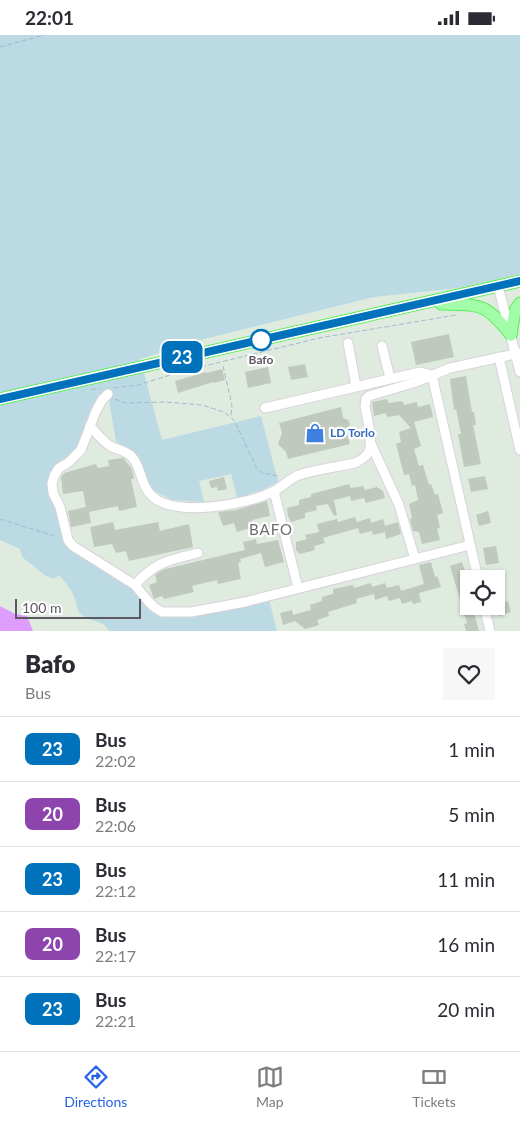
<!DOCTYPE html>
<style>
:root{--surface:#fff;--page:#f7f7f7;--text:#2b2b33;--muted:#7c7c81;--line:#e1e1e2;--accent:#2563eb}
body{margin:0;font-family:Lato,sans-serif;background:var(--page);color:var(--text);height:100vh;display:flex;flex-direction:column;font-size:19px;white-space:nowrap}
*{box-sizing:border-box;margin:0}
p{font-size:16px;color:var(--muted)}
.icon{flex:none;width:28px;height:28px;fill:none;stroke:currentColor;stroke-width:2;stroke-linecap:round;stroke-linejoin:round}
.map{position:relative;height:596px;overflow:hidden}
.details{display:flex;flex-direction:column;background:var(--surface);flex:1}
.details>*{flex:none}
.badge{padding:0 10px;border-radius:8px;font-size:18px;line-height:32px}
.fabs{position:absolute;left:460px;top:535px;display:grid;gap:10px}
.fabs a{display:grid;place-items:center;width:45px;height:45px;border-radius:0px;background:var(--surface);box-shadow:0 1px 4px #0004;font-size:25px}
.scale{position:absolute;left:15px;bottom:12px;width:126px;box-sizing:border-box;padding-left:5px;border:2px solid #5e5860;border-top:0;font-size:14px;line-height:18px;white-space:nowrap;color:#5e5860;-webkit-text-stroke:4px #fff;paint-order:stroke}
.map>.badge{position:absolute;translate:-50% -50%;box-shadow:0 0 0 2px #fff}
.round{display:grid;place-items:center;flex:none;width:52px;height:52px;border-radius:0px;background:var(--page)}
.head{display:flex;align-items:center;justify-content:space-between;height:85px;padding:0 25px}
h1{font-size:24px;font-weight:800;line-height:38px}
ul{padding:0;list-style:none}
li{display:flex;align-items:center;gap:15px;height:65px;padding:0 25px;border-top:1px solid var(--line)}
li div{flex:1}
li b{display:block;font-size:19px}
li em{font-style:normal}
li .badge{min-width:55px;font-weight:700;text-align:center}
.status{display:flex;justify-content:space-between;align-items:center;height:35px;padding:0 25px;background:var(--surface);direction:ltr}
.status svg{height:14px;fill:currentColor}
.tabs{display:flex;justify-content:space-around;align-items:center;height:70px;border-top:1px solid var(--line);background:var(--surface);font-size:14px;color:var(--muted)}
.tabs a{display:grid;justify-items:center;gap:2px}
.tabs .current{color:var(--accent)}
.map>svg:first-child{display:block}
.green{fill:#bbdae3}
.water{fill:#de9dfd}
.building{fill:#bfc9bd}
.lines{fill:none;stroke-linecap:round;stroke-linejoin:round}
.minor-casing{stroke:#d8d2d9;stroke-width:11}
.major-casing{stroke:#5cee55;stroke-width:13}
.path{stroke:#9fbad5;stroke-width:1;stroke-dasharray:5 2.5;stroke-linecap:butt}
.minor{stroke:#fff;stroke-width:9}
.major{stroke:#a2fda9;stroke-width:11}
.line-casing{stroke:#fff;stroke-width:11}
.line{stroke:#0072bc;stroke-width:8}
.stop-dot{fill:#fff;stroke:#0072bc;stroke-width:2.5}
.labels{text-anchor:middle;stroke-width:4.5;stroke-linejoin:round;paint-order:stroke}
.stop-label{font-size:12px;font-weight:bold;fill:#5e5860;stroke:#fff}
.shop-label{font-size:12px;font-weight:bold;fill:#366cbe;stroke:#fff;text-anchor:start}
.quarter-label{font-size:15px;letter-spacing:1px;fill:#706972;stroke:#fff}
</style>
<div class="status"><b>22:01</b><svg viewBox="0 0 49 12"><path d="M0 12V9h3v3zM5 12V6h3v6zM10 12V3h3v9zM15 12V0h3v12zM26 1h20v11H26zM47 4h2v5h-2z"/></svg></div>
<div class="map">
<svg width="520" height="596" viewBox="0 0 520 596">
<rect width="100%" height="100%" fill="#dfebdf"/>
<!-- green -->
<path class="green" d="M0,0H520V239L458,253L374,262L204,304L140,324L162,405L261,381L278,447L262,455L237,463L231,439L199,446L204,467L172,465L155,456L146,447L136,419L116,407L108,359L69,427L52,449L68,505L127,545L154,572L175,577L268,561L277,596H109C104,584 88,588 80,578C76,574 78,571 76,567C74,558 65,546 59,540L54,544L46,541L22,522L20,514L0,505Z"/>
<!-- water -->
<polygon class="water" points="0,571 15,579 27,581 33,596 0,596"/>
<!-- building -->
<g class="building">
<polygon points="449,299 454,322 416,330 411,307"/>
<polygon points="305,329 308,342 291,345 288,332"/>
<polygon points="268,332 271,348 248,353 245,337"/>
<polygon points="222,334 225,345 214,348 213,347 178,358 175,346 206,337 207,338"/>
<polygon points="466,341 472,377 474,377 476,390 473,390 481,429 464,432 458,399 461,399 456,374 454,375 450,344"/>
<polygon points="387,364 389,368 402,366 404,370 417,367 418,372 430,369 433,382 414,387 421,411 414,414 419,431 423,430 429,450 431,449 435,460 438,459 443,478 437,480 440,492 437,494 440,505 422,509 419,497 413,496 410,484 412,483 409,469 418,465 415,450 412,451 409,439 404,440 396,409 401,407 399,397 411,393 399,380 388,382 385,378 374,381 372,367"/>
<polygon points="341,372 343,383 348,385 350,389 347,399 350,409 288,424 286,417 278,409 282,398 279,388"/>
<polygon points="123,423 132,434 134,444 131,444 137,472 119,476 118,471 89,477 91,488 71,492 68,476 86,472 83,456 63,459 61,442 64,438 96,429 98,433 109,431 108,425"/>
<polygon points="485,441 488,454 471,457 468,444"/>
<polygon points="224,442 227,454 218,456 217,452 211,453 209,446"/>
<polygon points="349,449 351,453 363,451 365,455 377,452 383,456 385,463 366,468 364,463 351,466 350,461 334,465 337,480 334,481 328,469 316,471 317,475 305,478 305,483 291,487 288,481 287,473 299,470 299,465 311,462 311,459"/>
<polygon points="267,466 270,481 252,485 254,492 237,497 234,488 223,491 218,477 236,475"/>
<polygon points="488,476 491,488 479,491 476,480"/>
<polygon points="355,482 357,487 370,483 371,488 383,484 385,491 398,487 401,499 386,504 385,497 373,500 372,496 360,499 358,493 323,503 325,508 314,511 315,515 300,519 296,515 296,507 307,504 305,500 319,497 317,489 337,484 338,487"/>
<polygon points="113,487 115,495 158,487 160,496 189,489 193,512 129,526 126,516 116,518 112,509 94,512 90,492"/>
<polygon points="256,504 257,509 278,505 284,527 265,532 261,518 240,524 241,527 238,528 241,544 218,549 217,545 192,551 194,557 164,564 162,561 154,564 149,550 157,547 155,540 159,537 165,534 245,515 243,507"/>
<polygon points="496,511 499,528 486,530 483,513"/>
<polygon points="431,527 435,542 437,541 441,552 419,558 421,567 413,569 412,566 402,569 400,563 389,566 387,561 375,565 374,559 356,564 357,568 328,577 329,581 317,585 319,590 305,594 295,586 283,590 280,578 292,575 293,580 311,575 310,570 322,566 322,562 333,559 333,554 353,550 354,553 371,548 372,552 385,548 387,553 399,550 401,556 424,549 419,530"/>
<polygon points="462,527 467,543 469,543 469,571 472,571 479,596 466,596 464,589 467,588 450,531"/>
<polygon points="508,566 511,577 499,581 496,569"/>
</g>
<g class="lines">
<defs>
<g id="minor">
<polyline points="498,251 520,337"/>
<polyline points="348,308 356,351"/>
<polyline points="382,311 390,343"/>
<polyline points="499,322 520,415"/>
<polyline points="108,359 102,365 96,376 81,415 69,427 59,433 54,441 52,449 53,458 60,472 68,505 73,511 135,550 148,566 154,572 162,577 191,577 245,567 470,510"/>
<polyline points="265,373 420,337 432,340 478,544"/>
<path d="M90,391C97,399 103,407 112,412C119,415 127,416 132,422C142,433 140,451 153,462C176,482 248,470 274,456C283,451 289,444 299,440C317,434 337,432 355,428C360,425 365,423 368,418C374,409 367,382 365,371L366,364L369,361L416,347L450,333L520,318"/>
<polyline points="371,409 399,470 415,524"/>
<polyline points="274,456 298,553"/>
<path d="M135,550C155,527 169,525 198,518"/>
<polyline points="484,571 490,596"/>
</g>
<g id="major">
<path d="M441,269C481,270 484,267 511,300"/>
<polyline points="511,300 515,275 520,268"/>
<polyline points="0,364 520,246"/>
</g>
</defs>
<!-- minor casing -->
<use href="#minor" class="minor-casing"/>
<!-- major casing -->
<use href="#major" class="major-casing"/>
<!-- path -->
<g class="path">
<polyline points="0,12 44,0"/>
<polyline points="223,331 232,370 231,380"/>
<polyline points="114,353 138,350 180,337 319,303 456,280"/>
<polyline points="91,354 100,354"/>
<polyline points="115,364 126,368 165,367 202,370 224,377 234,385 257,434 263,438 278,441"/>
<polyline points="0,484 58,502"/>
</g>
<!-- minor -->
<use href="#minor" class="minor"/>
<!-- major -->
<use href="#major" class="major"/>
</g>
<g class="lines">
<defs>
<polyline id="line" points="0,364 520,246"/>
</defs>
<!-- line casing -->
<use href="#line" class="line-casing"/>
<!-- line -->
<use href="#line" class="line"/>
</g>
<!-- icons -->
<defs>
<symbol id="shop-bare" viewBox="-9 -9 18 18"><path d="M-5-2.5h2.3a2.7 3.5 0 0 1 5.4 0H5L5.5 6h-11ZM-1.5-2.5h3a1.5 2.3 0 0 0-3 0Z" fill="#3f7fe0" stroke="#fff" stroke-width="2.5" paint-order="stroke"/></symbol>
</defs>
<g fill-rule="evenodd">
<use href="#shop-bare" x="301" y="384" width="28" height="28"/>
</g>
<!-- markers -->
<circle class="stop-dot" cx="261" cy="305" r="10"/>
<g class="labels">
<!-- stop labels -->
<g class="stop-label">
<text x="261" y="329">Bafo</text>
</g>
<!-- shop labels -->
<g class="shop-label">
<text x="330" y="402">LD Torlo</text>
</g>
<!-- quarter labels -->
<g class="quarter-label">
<text x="271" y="500">BAFO</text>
</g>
</g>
</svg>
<div class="fabs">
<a><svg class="icon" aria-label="locate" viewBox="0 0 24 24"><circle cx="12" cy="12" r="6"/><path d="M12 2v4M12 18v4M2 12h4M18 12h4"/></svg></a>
</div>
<div class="scale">100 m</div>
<b class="badge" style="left:182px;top:322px;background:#0072bc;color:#fff">23</b>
</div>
<section class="details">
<div class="head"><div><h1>Bafo</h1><p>Bus</p></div><a class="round"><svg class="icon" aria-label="heart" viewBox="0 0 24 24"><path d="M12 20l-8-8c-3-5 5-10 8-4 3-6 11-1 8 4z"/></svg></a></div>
<ul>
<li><span class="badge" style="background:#0072bc;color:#fff">23</span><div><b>Bus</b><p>22:02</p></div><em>1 min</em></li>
<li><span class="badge" style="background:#8e44ad;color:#fff">20</span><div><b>Bus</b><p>22:06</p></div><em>5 min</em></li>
<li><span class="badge" style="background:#0072bc;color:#fff">23</span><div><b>Bus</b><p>22:12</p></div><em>11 min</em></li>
<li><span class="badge" style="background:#8e44ad;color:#fff">20</span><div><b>Bus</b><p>22:17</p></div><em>16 min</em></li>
<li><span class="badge" style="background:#0072bc;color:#fff">23</span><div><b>Bus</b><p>22:21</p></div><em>20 min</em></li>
</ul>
</section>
<nav class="tabs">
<a class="current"><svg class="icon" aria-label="directions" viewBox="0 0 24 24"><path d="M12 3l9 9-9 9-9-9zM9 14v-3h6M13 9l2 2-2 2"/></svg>Directions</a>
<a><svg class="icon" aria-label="map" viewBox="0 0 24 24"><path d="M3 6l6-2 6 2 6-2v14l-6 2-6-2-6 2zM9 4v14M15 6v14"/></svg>Map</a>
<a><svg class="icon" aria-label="tickets" viewBox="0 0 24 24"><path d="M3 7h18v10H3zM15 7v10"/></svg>Tickets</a>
</nav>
